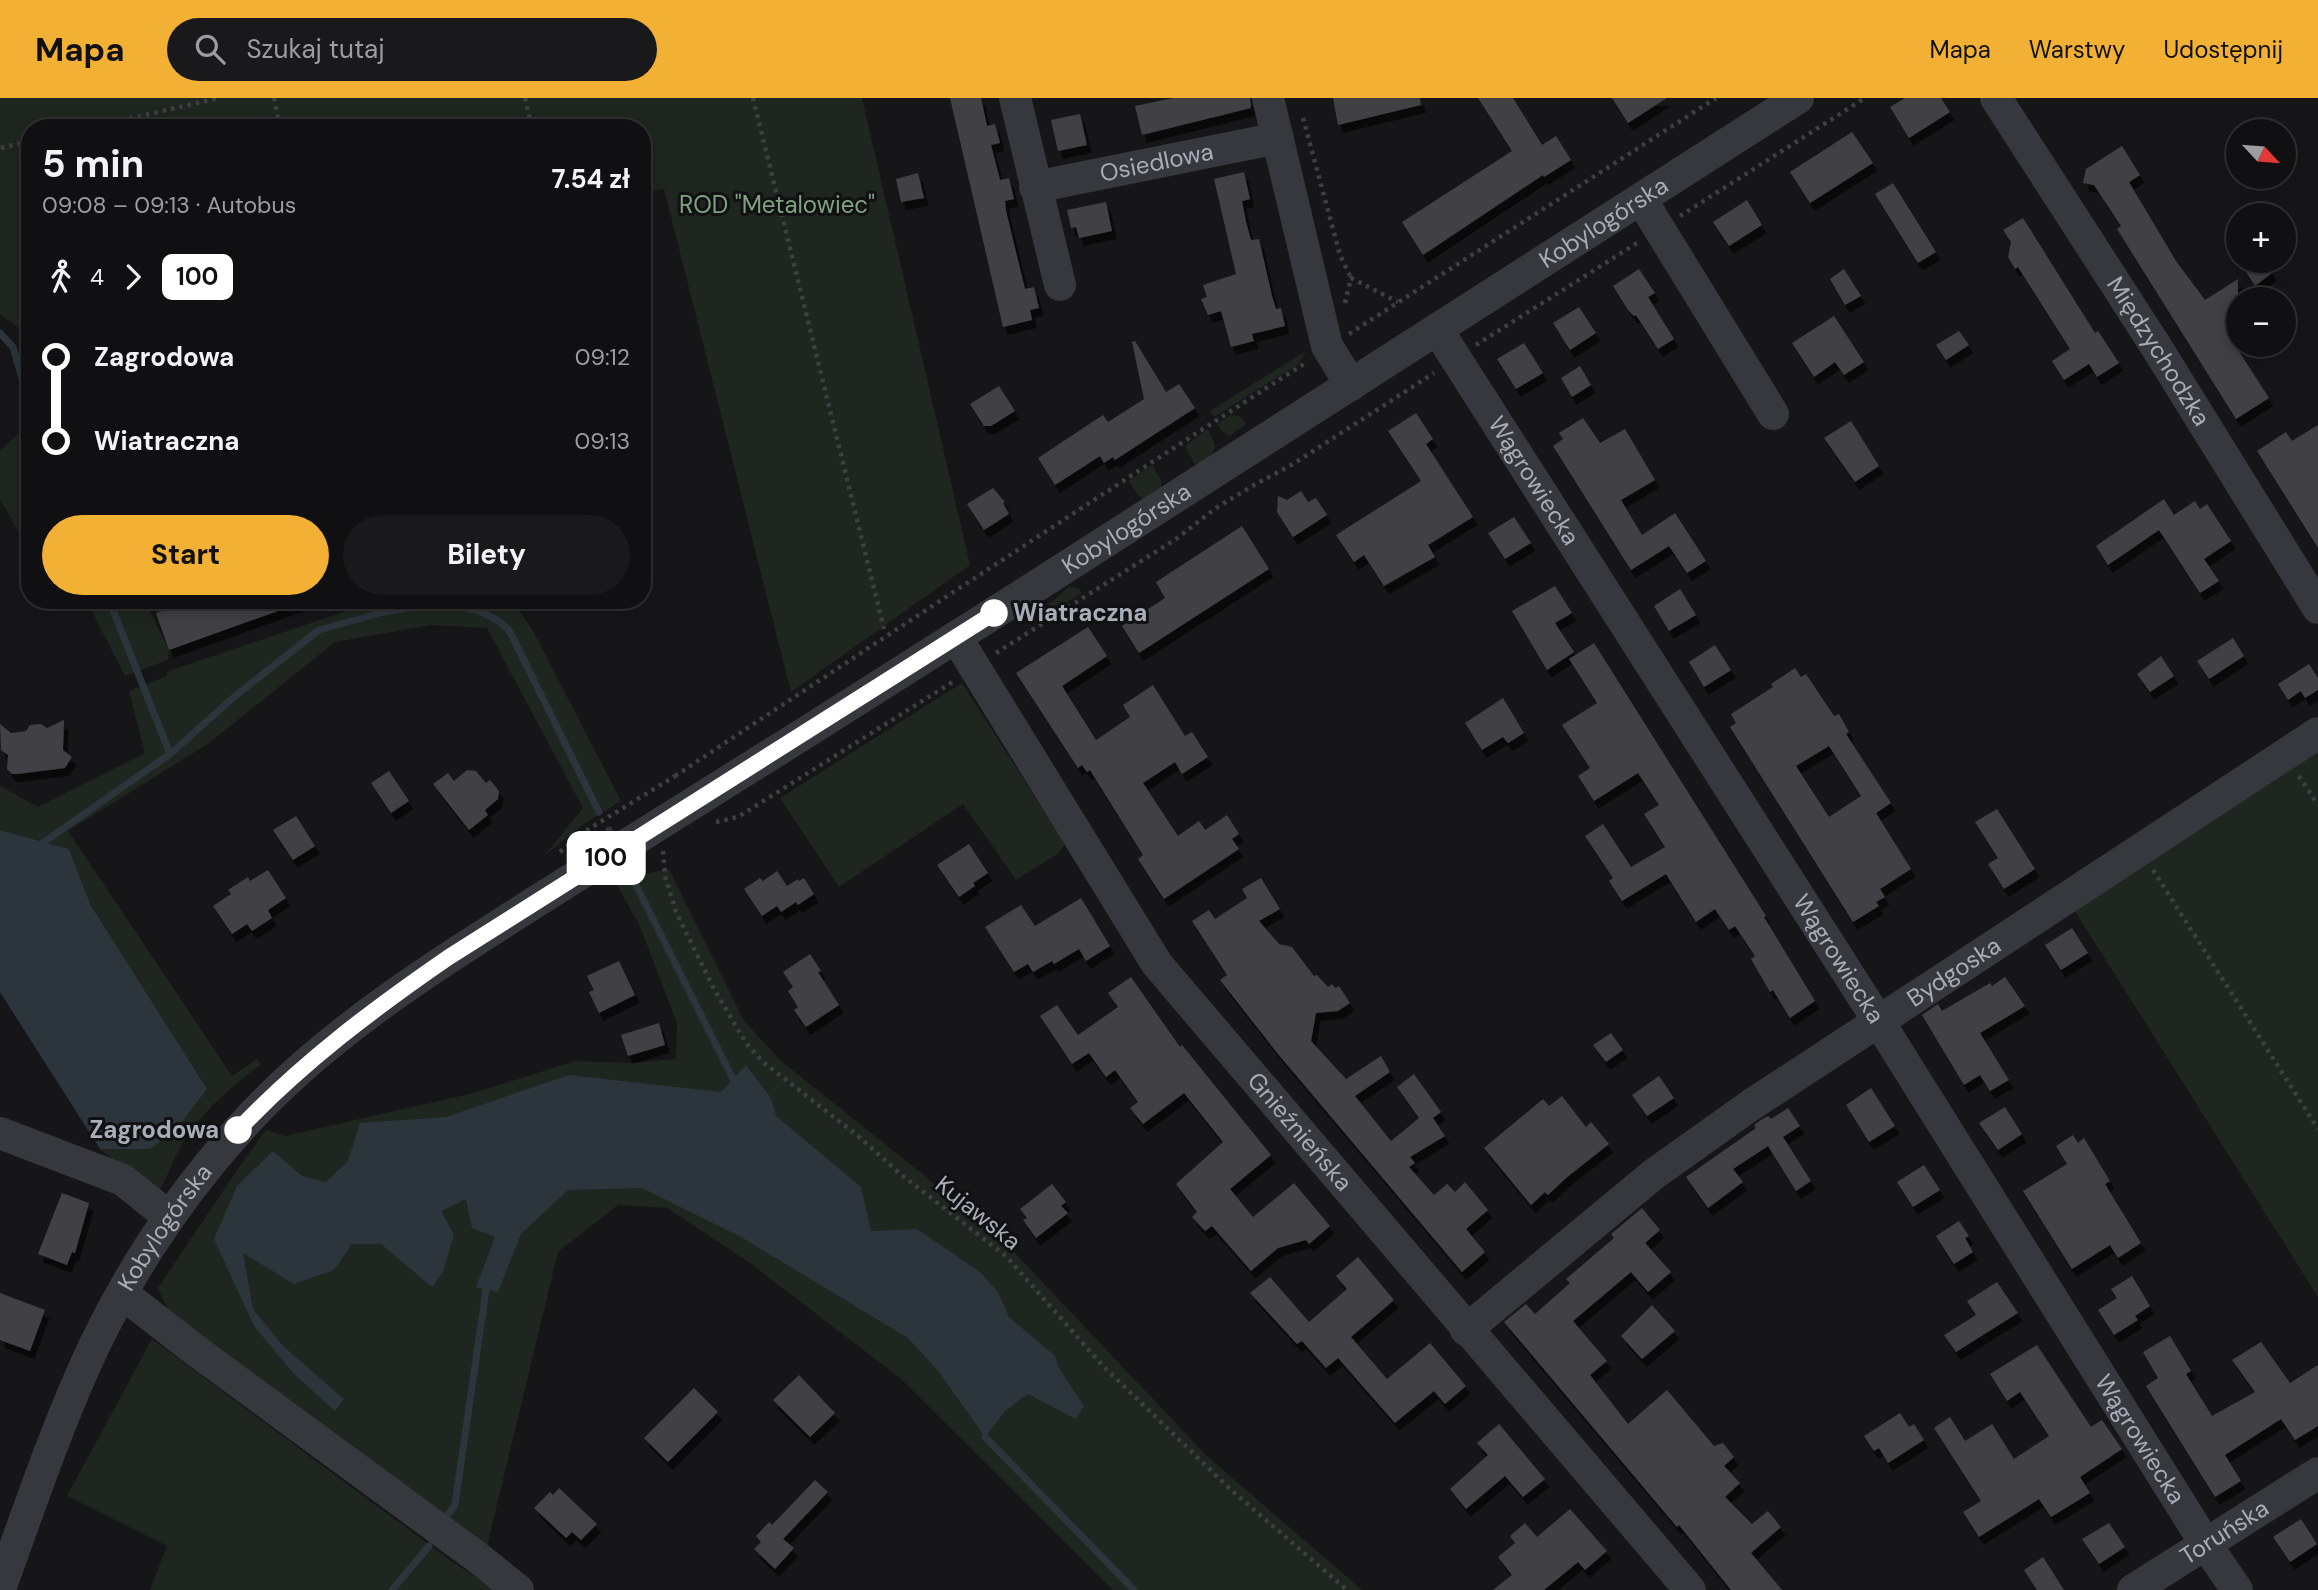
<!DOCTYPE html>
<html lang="pl">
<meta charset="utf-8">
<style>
:root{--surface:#101012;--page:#19191b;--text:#f1f3f6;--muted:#9c9d9f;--line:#303032;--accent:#f2b134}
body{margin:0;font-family:"DM Sans",sans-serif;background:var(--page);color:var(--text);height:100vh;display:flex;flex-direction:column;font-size:26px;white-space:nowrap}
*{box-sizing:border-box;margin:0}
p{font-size:23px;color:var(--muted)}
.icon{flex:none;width:38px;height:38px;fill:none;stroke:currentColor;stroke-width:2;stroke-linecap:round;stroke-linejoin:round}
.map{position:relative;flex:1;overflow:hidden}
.side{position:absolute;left:21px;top:21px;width:630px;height:490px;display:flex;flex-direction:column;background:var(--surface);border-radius:28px;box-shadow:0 4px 18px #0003,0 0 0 2px var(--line)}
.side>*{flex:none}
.badge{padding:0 14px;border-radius:10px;font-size:24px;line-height:46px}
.needle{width:46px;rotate:116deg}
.fabs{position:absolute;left:2226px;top:21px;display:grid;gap:14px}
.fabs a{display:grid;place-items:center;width:70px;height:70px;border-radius:50%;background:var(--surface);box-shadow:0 4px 18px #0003,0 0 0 2px var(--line);font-size:35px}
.map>.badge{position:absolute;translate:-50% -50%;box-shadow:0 0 0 4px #fff}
.legs{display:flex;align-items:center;gap:10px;height:77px;padding:0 21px;font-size:23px}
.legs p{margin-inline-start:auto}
.headline{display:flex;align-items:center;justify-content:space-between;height:119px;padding:0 21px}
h1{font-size:38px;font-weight:700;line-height:52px}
.action{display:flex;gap:14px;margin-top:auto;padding:14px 21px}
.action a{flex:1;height:80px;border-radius:42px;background:var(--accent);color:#111;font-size:28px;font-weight:700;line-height:80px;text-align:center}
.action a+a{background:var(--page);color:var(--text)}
ul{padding:0 21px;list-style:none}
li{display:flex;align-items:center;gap:24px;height:84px;font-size:26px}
li i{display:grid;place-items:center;width:10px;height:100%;margin:0 9px;background:currentColor}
li i::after{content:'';width:18px;height:18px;margin:-9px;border:5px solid;border-radius:50%;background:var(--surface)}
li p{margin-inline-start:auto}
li:first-child i{background:linear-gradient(#0000 50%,currentColor 0)}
li:last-child i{background:linear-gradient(currentColor 50%,#0000 0)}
header{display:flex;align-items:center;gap:42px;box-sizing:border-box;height:98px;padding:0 35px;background:var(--accent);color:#111}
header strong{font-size:33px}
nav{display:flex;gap:38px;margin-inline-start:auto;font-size:24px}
.search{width:490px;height:63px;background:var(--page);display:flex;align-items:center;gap:18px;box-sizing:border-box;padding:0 24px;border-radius:38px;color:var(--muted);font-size:26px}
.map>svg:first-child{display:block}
.green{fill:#1e261f}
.water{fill:#2c353c}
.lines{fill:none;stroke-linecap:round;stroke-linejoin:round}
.stream{stroke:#2c353c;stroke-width:7}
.building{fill:#404145;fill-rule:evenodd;filter:url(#shadow)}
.path{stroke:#3d3f44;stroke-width:4.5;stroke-dasharray:3.5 5;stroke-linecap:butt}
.minor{stroke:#37383d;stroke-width:32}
.line-1-casing{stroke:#fff;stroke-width:16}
.line-1{stroke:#fff;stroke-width:10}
.stop-1-dot{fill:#fff;stroke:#fff;stroke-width:3.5}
.labels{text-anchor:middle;stroke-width:6;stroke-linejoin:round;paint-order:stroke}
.street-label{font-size:24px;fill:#a8adb8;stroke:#111113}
.park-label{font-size:24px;fill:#7fa381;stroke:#111113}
.stop-label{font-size:24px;font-weight:bold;fill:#a8adb8;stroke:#111113;text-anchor:start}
</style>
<header>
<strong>Mapa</strong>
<div class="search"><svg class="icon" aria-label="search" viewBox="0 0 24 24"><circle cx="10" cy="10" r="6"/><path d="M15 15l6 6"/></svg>Szukaj tutaj</div>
<nav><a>Mapa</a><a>Warstwy</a><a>Udostępnij</a></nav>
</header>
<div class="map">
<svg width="2318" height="1492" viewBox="0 0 2318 1492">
<defs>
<filter id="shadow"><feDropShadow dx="4.5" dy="8" stdDeviation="0" flood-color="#0009"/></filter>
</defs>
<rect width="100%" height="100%" fill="#161618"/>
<!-- green -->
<g class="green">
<polygon points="0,0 862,0 970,467 791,594 664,91 642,95 642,30 30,30 30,238 0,216"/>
<polygon points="1306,253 1299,266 1214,319 1210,313"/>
<polygon points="1231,317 1240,318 1247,326 1229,338 1223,334 1217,326"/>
<polygon points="30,324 30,455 0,401 0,353"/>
<path d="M1208,331C1220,353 1215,355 1197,370L1185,348Z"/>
<polygon points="1152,367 1161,382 1161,392 1144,400 1139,398 1129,383"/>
<polygon points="1069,489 1078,490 1082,495 1048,516 1042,512"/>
<polygon points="86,502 144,502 169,552 168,562 125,578"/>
<path d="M379,502H508L516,508L533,533L621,703L584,726L544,758L583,710L487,530L431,527L335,544L209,645L68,733L232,978L257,961L261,966C234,987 206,1010 186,1039C174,1057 169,1079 156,1097L100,1051H150L91,808L69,751L0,732V688L38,709L145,655L129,593L167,578L166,574Z"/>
<polygon points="962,585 1065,746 1059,755 1016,782 963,706 839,789 780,700"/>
<polygon points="2318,653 2318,1199 2073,810"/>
<polygon points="669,771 744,923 781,963 995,1134 1207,1358 1362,1492 1113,1492 900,1280 750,1165 667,1110 618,1107 558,1154 487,1448 170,1216 158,1190 235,1075 266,1032 285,1038 474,995 575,963 631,965 676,961 677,925 639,826 614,782"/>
<polygon points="152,1241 451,1463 496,1492 150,1492 167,1448 67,1398"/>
</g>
<!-- water -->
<g class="water">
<polygon points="0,732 69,751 91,808 207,991 177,1030 150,1051 100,1051 0,894"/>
<polygon points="746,967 771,1000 776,1018 861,1089 871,1133 917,1131 980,1174 998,1194 1009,1219 1055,1258 1059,1270 1084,1308 1076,1321 1028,1296 1005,1313 985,1339 939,1274 908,1240 741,1139 642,1090 568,1092 521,1136 498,1194 476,1189 495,1139 472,1130 466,1101 441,1113 454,1137 443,1174 432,1189 381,1146 352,1146 334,1172 294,1186 243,1155 253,1211 283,1248 344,1301 335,1313 294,1276 254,1228 214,1141 237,1088 273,1053 302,1078 326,1084 348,1063 360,1025 446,1019 569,977 721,994"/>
</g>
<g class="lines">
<!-- stream -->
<g class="stream">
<polyline points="0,235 13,249 30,308"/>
<polyline points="170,656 234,599 319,532 384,514 439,505 477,512 497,522 509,532 599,714"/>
<polyline points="609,732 611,737"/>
<polyline points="44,744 170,656 109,502"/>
<polyline points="633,781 733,981"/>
<polyline points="985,1339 1134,1492"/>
<polyline points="449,1415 455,1407 486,1192"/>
<polyline points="392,1492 429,1448"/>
</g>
</g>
<!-- building -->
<g class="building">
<polygon points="950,0 981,0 987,28 995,26 1000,45 991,47 1000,82 1009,80 1014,101 1005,103 1006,113 1025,191 1034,189 1039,210 1030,212 1032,222 1003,229"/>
<polygon points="1173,0 1250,0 1251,10 1142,37 1135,8"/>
<polygon points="1333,0 1420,0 1421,7 1338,27"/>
<polygon points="1478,0 1513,0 1542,47 1556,38 1571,62 1544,79 1543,77 1423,157 1402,124 1512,53"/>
<polygon points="1612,0 1667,0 1628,25"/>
<polygon points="1905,0 1941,0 1950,14 1909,40 1890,9"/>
<polygon points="1080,16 1087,47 1058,53 1051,22"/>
<polygon points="1852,34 1873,65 1810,105 1790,74"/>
<polygon points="2122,48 2140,77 2129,84 2176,163 2205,202 2238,181 2238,252 2269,300 2236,321 2117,131 2121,128 2094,87 2083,85 2086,71"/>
<polygon points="1244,74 1250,101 1242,103 1246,124 1251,142 1259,141 1272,198 1276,211 1281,210 1285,228 1252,236 1254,243 1231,249 1221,213 1208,217 1201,201 1207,199 1203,187 1236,176 1214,81"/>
<polygon points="918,75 924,100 901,104 896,81"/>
<polygon points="1893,85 1936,154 1918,165 1875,96"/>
<polygon points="1747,102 1762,127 1729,148 1713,124"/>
<polygon points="1106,104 1112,133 1079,140 1076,129 1071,130 1067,112"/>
<polygon points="2023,120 2095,235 2098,233 2119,265 2097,279 2089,266 2064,282 2052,263 2070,251 2018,169 2015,171 2008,159 2011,144 2003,132"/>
<polygon points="2239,163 2264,163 2272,175 2255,188"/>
<polygon points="1639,171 1655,195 1648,199 1674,241 1658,251 1636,217 1634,218 1628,212 1613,188"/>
<polygon points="1844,171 1861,198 1845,207 1830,181"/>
<polygon points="1579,209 1596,235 1570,252 1553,225"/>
<polygon points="1834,218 1864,264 1844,277 1835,264 1814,279 1792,245"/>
<polygon points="1959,233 1969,247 1946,262 1936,247"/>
<polygon points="1135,243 1166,294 1179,286 1195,310 1115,362 1113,359 1104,365 1100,358 1055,387 1038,360 1103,317 1108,324 1144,301 1132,244"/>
<polygon points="1524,245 1543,275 1516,291 1497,261"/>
<polygon points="1580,268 1591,287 1572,299 1561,280"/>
<polygon points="999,288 1015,313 991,328 984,328 970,306"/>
<polygon points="1416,315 1433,341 1426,346 1473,419 1428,447 1435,459 1384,488 1364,457 1354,464 1336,437 1421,383 1388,333"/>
<polygon points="1583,320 1600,345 1625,331 1655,382 1621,402 1642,437 1675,415 1706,463 1687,475 1669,448 1631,472 1553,348 1563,341 1559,335"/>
<polygon points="1851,323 1879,368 1855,384 1824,340"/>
<polygon points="2318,327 2318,450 2257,353 2286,334 2292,343"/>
<polygon points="993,390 1005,404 1003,405 1009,416 984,432 967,406"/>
<polygon points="1301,393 1308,404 1316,400 1327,417 1293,439 1277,414 1278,398 1287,402"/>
<polygon points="2164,401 2174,417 2195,403 2200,411 2207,406 2231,443 2204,461 2219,483 2200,495 2159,432 2108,467 2096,448"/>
<polygon points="1514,419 1531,445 1505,461 1488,435"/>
<polygon points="1242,428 1269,471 1139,555 1122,528 1165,500 1156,484"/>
<polygon points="1555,488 1572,515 1555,525 1574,554 1547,572 1512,513"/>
<polygon points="1680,491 1696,517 1669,533 1654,508"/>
<polygon points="196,502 201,513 227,502 303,502 303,504 169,552 156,515"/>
<polygon points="1088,529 1107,558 1062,588 1096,642 1130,619 1123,607 1153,587 1185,638 1192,634 1208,659 1182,676 1175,664 1143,685 1178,738 1199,723 1205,732 1227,717 1239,736 1232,741 1239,751 1164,801 1138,761 1143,757 1090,672 1087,674 1082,667 1078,670 1016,575"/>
<polygon points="2233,540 2244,558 2209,581 2197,563"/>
<polygon points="1594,545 1766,818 1764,819 1815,903 1790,920 1773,892 1770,894 1751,861 1755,858 1735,828 1729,832 1715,811 1696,824 1666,776 1622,803 1609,783 1613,780 1585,738 1603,726 1631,769 1665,749 1644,716 1659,707 1638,675 1594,703 1578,678 1590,670 1562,627 1597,605 1569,561"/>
<polygon points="1715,547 1731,572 1704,589 1689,564"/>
<polygon points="2161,558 2174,578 2150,594 2137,576"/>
<polygon points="2309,566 2318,580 2318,592 2305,600 2301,593 2288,602 2278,586"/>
<path d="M1795,570L1801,579L1806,576L1834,618L1839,616L1849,634L1846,636L1891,705L1876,715L1911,771L1880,791L1885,799L1876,804L1879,808L1853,824L1730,629L1736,625L1731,616L1773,589L1771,586ZM1829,648L1861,698L1829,719L1796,668Z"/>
<polygon points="1503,600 1524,635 1508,645 1503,639 1482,652 1465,625"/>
<polygon points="64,622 63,652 72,659 65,670 17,676 12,676 7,671 8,657 1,652 0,626 11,635 26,633 30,627 41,626 47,630"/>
<polygon points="467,672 476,673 486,685 490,682 499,693 498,701 485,712 488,717 469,732 433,686 448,675 454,683"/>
<polygon points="389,673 409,703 391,715 371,685"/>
<polygon points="1997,711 2035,771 2004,791 1988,766 1998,760 1975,724"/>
<polygon points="296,718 315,748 293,762 273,732"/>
<polygon points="969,746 988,775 973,785 975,788 959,799 937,767"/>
<polygon points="268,772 286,800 268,812 272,820 252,833 247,826 232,836 213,808 231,796 228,792 248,779 250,783"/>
<polygon points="777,773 787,788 798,781 799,783 804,780 814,796 798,807 796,804 781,814 777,808 762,818 744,791 760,780 763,783"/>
<polygon points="1261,780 1280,811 1259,823 1279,846 1292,849 1314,878 1317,877 1328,889 1332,886 1335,890 1339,888 1350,905 1338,913 1316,915 1311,943 1346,981 1381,958 1390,974 1355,998 1391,1043 1419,1020 1397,989 1414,976 1441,1014 1433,1020 1445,1038 1410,1059 1415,1065 1409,1069 1434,1097 1447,1086 1455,1094 1465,1084 1488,1112 1466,1131 1485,1154 1462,1174 1278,956 1220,882 1227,877 1192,823 1209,812 1215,821 1247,800 1242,791"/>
<polygon points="1081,800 1110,848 1086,863 1079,851 1054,866 1052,863 1033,874 1028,866 1014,874 985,829 1021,807 1035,828"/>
<polygon points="2072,830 2088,855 2061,872 2045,847"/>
<polygon points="810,856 821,873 818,874 839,907 806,929 794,912 798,909 788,893 793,889 783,874"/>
<polygon points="619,863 635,897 599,915 589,894 594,892 587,878"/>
<polygon points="1131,879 1180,949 1182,947 1271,1057 1230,1091 1253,1119 1294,1085 1330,1128 1309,1146 1306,1142 1278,1150 1251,1173 1212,1128 1205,1133 1192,1119 1197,1114 1176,1086 1223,1044 1184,995 1143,1026 1130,1010 1138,1004 1115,972 1106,979 1089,955 1072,966 1040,918 1057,907 1078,937 1118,909 1108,895"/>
<polygon points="2005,879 2025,908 1980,935 2009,982 1990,993 1980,977 1964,987 1922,917 1938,906 1942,913 1990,885 1992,888"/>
<polygon points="659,925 665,947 628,958 621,937"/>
<polygon points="1611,935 1623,952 1606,964 1593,947"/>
<polygon points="1659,978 1674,1000 1647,1018 1632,997"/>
<polygon points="1871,990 1895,1028 1869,1044 1846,1007"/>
<polygon points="1562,998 1586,1029 1591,1024 1609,1046 1566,1080 1548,1097 1545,1094 1531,1107 1484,1050 1543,1001 1549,1008"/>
<polygon points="2005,1009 2022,1036 1998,1052 1979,1025"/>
<polygon points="1788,1010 1800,1028 1783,1039 1811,1083 1796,1093 1768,1048 1733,1071 1743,1084 1708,1110 1686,1079 1756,1030 1754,1027 1761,1022 1768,1018 1771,1021"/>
<polygon points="2073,1037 2078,1045 2084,1040 2110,1083 2105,1086 2141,1145 2118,1160 2110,1147 2072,1171 2023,1093 2067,1066 2056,1048"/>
<polygon points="1924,1067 1940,1092 1913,1109 1897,1084"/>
<polygon points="1052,1086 1066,1104 1061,1108 1068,1115 1036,1140 1023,1122 1027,1120 1020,1111"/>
<polygon points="62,1095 89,1105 75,1155 72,1154 67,1167 38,1156"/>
<polygon points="1642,1110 1660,1132 1645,1145 1671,1174 1648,1194 1631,1174 1573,1223 1607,1263 1590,1277 1628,1326 1667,1292 1714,1348 1723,1345 1734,1359 1724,1368 1740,1385 1725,1399 1752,1426 1768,1413 1781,1429 1751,1455 1782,1492 1731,1492 1679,1427 1677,1429 1504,1224 1526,1206 1535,1216 1570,1185 1566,1181 1614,1140 1611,1136"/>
<polygon points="1959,1123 1969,1138 1965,1140 1973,1154 1954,1166 1936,1138"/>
<polygon points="1358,1159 1394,1202 1351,1239 1387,1281 1430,1245 1466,1288 1445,1306 1434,1293 1395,1325 1338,1260 1326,1270 1302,1243 1297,1246 1250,1195 1270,1179 1309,1224 1347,1191 1336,1178"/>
<polygon points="2132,1178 2150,1208 2135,1218 2138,1222 2114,1237 2098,1212 2117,1200 2111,1191"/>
<polygon points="1997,1184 2018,1215 1956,1254 1944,1237 1976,1217 1967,1203"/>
<polygon points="0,1195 45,1212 30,1253 0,1242"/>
<polygon points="1652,1207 1675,1233 1642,1261 1621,1238"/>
<polygon points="2170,1238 2191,1273 2186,1276 2212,1318 2255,1294 2232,1262 2261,1244 2290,1285 2318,1267 2318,1328 2295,1342 2281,1321 2225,1357 2241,1383 2215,1399 2146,1288 2158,1280 2143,1254"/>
<polygon points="2037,1247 2091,1329 2102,1322 2122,1351 2080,1379 2090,1395 2051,1419 2039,1401 1979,1439 1963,1414 1981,1403 1934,1330 1950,1319 1965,1343 1992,1326 2014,1361 2049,1338 2020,1294 2007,1303 1990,1276"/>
<polygon points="799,1277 835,1315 810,1339 773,1302"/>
<polygon points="694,1290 718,1314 668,1364 644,1340"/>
<polygon points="1900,1315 1909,1329 1914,1326 1924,1342 1888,1365 1879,1350 1874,1353 1864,1338"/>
<polygon points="1499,1326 1545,1381 1523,1399 1505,1378 1466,1411 1450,1391 1488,1357 1477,1345"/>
<polygon points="815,1382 828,1394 783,1441 794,1450 775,1471 754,1451 761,1444 756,1438 769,1424 772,1427"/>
<polygon points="559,1390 597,1426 581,1442 572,1434 566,1440 534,1410 550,1394 553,1397"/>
<polygon points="1570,1411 1607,1453 1585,1472 1578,1464 1544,1492 1493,1492 1512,1477 1498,1459 1515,1445 1510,1438 1525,1425 1537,1439"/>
<polygon points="2301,1421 2317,1446 2290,1464 2273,1439"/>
<polygon points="2109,1425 2125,1449 2099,1466 2082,1441"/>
<polygon points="2043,1459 2064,1492 2037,1492 2024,1472"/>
</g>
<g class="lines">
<!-- path -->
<g class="path">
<polyline points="274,0 280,30"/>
<polyline points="525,0 532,30"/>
<polyline points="753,0 884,531"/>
<polyline points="1303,20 1340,157 1351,180"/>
<polyline points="88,30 219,0"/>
<polyline points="1,50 30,43"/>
<polyline points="1680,118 1865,0"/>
<polyline points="1345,205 1351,180 1398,204"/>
<polyline points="1349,236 1716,0"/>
<polyline points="1476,247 1637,145"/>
<polyline points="996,555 1176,441 1216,410 1254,387 1293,366 1434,275"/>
<path d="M675,678C885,539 1095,400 1307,264"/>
<polyline points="2299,678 2318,707"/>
<polyline points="716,724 738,719 954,583"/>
<polyline points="663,753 665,778 676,814 714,891 746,945 763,964 858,1038 899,1075 1006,1158 1102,1267 1230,1391 1347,1492"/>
<polyline points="560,754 584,734 675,678"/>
<polyline points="2153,772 2318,1031"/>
</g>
<!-- minor -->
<g class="minor">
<polyline points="1015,0 1060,187"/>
<polyline points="1268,0 1327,248 1351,287"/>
<path id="s1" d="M1996,0L2157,250L2318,510"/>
<path id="s2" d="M1035,89L1278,40"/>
<polyline points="1641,101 1773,316"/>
<path id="s3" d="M1437,231L1879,924L2205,1445L2237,1492"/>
<path id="s4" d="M956,539L1157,866L1690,1492"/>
<polyline points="0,1035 123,1082 169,1119"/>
<polyline points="121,1197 132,1203 195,1252 477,1459 518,1492"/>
<path id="s5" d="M1466,1232L1654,1076L1751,1007L2318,635"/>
<path id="s6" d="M0,1491C30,1408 58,1324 96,1244C133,1168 180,1098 236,1035C321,938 432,870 540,801C628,746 717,690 805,635C1137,425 1467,212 1798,0"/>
<path id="s7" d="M2133,1492L2318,1375"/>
</g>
</g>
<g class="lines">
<defs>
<path id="line-1" d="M238,1032C303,964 372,912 449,859L994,515"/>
</defs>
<!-- line-1 casing -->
<use href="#line-1" class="line-1-casing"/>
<!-- line-1 -->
<use href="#line-1" class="line-1"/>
</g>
<!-- markers -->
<g class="stop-1-dot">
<circle cx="994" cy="515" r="12"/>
<circle cx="238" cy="1032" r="12"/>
</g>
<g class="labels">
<!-- street labels -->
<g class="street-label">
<text dy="8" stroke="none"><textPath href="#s2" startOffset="124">Osiedlowa</textPath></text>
<text dy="8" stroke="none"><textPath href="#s6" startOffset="2163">Kobylogórska</textPath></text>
<text dy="8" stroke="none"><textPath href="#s1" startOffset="301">Międzychodzka</textPath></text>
<text dy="8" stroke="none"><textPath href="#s3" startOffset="180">Wągrowiecka</textPath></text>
<text dy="8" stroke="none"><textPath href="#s6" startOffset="1596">Kobylogórska</textPath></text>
<text dy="8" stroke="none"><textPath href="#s3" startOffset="747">Wągrowiecka</textPath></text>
<text dy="8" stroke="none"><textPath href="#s5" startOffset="606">Bydgoska</textPath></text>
<text dy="8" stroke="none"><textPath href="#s4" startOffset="604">Gnieźnieńska</textPath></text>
<text transform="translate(978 1115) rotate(39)" y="8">Kujawska</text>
<text dy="8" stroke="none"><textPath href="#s6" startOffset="399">Kobylogórska</textPath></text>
<text dy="8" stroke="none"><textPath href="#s3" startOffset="1314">Wągrowiecka</textPath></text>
<text dy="8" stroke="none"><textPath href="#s7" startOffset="108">Toruńska</textPath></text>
</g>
<!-- park labels -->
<g class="park-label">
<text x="777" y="115">ROD "Metalowiec"</text>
</g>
<!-- stop labels -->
<g class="stop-label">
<text x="1013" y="523">Wiatraczna</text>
<text x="219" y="1040" text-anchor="end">Zagrodowa</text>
</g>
</g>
</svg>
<div class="fabs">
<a><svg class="needle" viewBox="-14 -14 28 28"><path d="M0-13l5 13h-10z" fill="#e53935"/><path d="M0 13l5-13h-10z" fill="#9c9d9f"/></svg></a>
<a>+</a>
<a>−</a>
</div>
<b class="badge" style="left:606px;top:760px;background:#fff;color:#111">100</b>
<section class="side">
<div class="headline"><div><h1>5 min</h1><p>09:08 – 09:13 · Autobus</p></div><b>7.54 zł</b></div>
<div class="legs"><svg class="icon" aria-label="walk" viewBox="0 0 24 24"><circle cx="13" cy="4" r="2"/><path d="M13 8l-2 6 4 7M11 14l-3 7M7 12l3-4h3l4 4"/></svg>4<svg class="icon" aria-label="forward" viewBox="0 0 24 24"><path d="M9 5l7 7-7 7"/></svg><b class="badge" style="background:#fff;color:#111">100</b></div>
<ul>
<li><i style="color:#fff"></i><b>Zagrodowa</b><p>09:12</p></li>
<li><i style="color:#fff"></i><b>Wiatraczna</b><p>09:13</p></li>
</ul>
<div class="action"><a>Start</a><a>Bilety</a></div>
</section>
</div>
